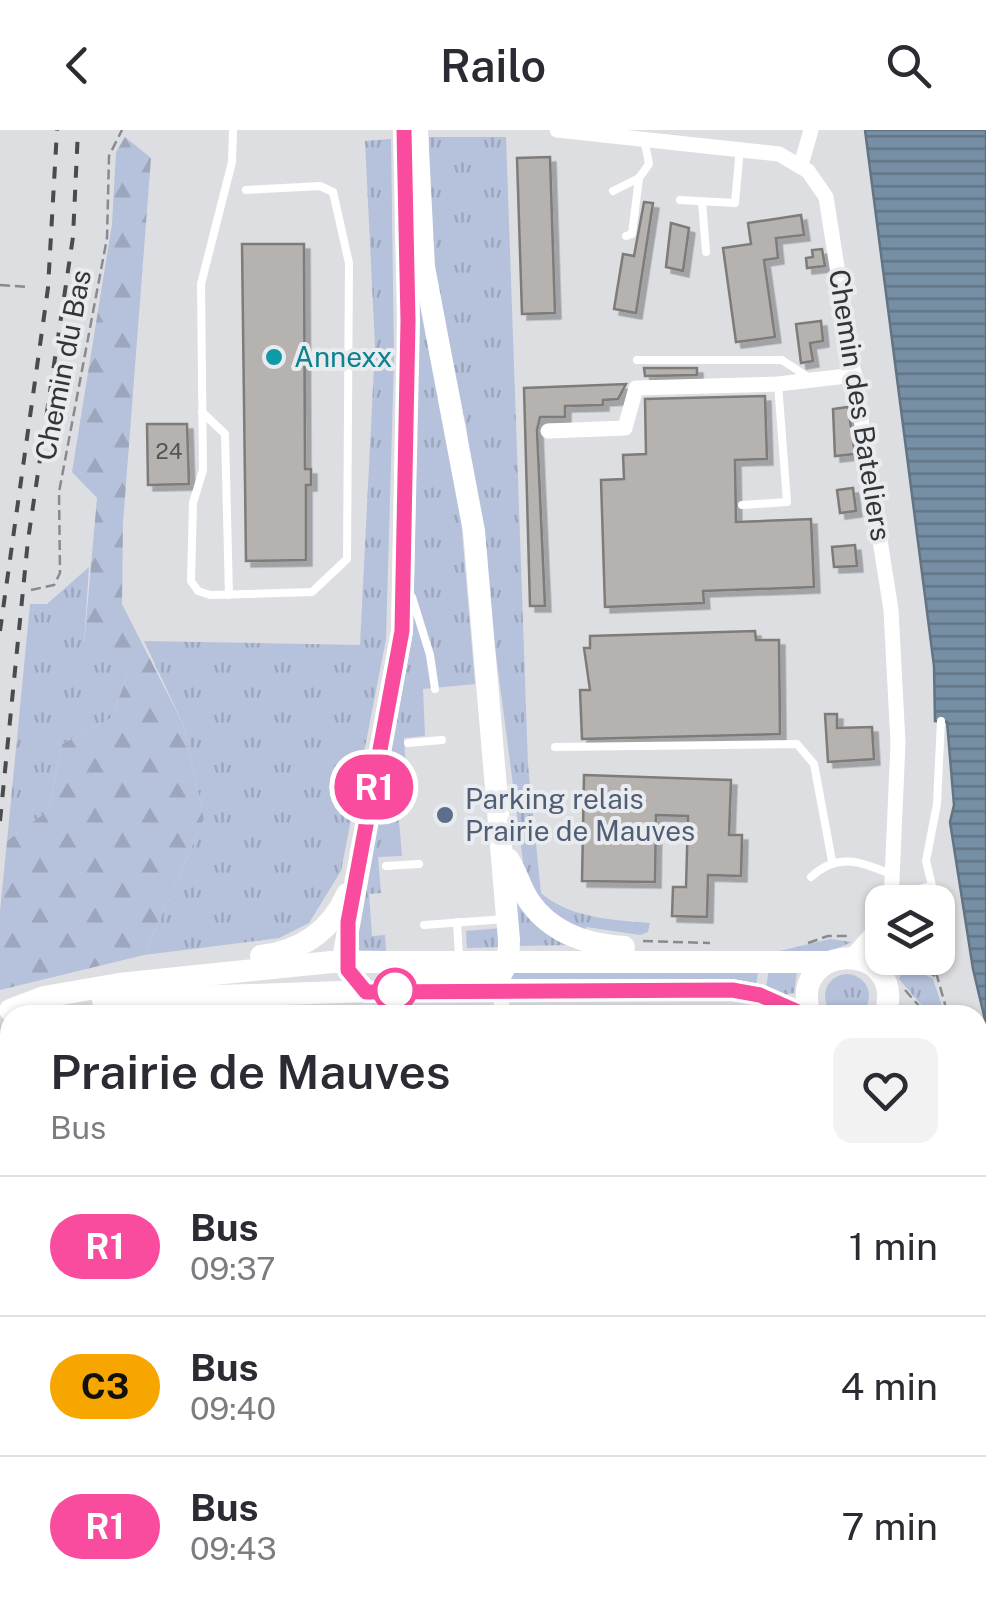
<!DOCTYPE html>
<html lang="fr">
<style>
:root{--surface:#fff;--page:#f2f2f3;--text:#2b2b33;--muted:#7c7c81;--line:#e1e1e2}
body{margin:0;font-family:"Public Sans",sans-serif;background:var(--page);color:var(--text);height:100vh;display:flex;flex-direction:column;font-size:38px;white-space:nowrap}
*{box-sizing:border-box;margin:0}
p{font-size:32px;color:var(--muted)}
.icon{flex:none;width:55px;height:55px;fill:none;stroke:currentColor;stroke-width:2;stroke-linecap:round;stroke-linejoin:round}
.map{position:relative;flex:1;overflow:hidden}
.sheet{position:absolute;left:0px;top:875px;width:988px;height:610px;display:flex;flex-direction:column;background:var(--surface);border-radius:30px 30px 0 0;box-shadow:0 2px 8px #0004}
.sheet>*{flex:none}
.badge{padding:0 20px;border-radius:32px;font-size:35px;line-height:65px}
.controls{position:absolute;left:865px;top:755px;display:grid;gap:20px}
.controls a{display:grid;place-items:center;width:90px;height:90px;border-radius:20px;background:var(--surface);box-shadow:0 2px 8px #0004;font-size:50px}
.map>.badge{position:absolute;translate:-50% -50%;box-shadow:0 0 0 5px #fff}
.round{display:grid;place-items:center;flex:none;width:105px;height:105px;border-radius:20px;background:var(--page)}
.head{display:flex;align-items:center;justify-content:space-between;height:170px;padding:0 50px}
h1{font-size:48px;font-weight:600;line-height:75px}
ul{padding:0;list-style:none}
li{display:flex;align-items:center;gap:30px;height:140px;padding:0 50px;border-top:2px solid var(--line)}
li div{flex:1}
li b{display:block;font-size:38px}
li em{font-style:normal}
li .badge{min-width:110px;font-weight:700;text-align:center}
header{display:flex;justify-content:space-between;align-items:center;height:130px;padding:0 50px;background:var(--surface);font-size:45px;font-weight:600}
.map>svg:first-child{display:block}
.grass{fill:url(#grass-tufts)}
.forest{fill:url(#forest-firs)}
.water{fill:url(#water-rules);stroke:#627483;stroke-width:2.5}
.building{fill:#b5b2af;stroke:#7e7b79;stroke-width:2.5;filter:url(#shadow)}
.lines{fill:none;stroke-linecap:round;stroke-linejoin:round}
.path{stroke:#898a8d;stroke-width:2.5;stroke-dasharray:10 5;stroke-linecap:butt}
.service{stroke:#fff;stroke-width:8}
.minor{stroke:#fff;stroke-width:15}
.primary{stroke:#fff;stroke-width:22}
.rail{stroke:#4a4b4d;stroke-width:4;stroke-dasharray:12 12;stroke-linecap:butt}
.line-casing{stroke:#fff;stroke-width:22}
.line{stroke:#f94c9e;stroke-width:15}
.culture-dot{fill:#0f9aa8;stroke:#eaebef;stroke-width:4}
.service-dot{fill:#5c6f8a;stroke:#eaebef;stroke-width:4}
.stop-dot{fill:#fff;stroke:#f94c9e;stroke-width:5}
.labels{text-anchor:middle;stroke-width:8;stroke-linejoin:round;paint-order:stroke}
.number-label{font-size:22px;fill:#545455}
.culture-label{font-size:28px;fill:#0d838f;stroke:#eaebef;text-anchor:start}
.street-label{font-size:28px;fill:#343537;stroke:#eaebef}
.service-label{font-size:28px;fill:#4e5e75;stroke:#eaebef;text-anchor:start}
</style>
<header><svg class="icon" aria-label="back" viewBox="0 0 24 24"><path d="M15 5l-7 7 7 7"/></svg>Railo<svg class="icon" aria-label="search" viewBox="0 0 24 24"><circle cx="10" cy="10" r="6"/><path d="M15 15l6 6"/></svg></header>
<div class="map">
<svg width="986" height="1485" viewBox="0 0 986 1485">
<defs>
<pattern id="grass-tufts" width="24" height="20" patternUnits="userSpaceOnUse" patternTransform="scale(2.5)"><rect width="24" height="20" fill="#b6c1dc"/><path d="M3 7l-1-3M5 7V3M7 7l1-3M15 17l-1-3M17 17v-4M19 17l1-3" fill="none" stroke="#9da6bd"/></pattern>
<pattern id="forest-firs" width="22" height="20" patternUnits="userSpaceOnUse" patternTransform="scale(2.5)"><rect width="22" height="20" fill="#b6c1dc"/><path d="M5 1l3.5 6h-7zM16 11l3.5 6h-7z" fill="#9da6bd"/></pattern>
<pattern id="water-rules" width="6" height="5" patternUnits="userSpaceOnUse" patternTransform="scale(2.5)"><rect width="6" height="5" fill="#768fa4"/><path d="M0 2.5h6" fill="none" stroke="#627686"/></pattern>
<filter id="shadow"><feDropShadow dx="5.5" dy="5.5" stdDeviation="0" flood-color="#0004"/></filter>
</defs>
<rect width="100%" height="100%" fill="#dddee2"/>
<!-- grass -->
<g class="grass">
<path d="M429,7H506L528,635L541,763C570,788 612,790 650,793L648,802L640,805L586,797L583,803L547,781L524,739L466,296L428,110Z"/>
<polygon points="391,9 394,229 386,509 341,741 309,793 279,808 144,825 204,689 183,594 144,511 360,515 375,217 365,11"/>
<polygon points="420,164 458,355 475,554 423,559 425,606 404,608 406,642 395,645 402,726 378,727 381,763 369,764 372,806 385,805 386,821 353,820 409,521"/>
<polygon points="89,437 84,513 129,542 111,588 62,614 49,680 7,711 30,474 47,474"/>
<polygon points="515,759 576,815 517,816"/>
<polygon points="502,798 502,817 467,818 466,801"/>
<polygon points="830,809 852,812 831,821 771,823"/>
<polygon points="906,835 933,849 945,885 930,885 899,849"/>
<polygon points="759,836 756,856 502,854 514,838"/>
<polygon points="769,837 797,842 794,863 783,865 766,859"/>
<circle cx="847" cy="866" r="22"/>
<polygon points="261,879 261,885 107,885"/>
<polygon points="978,1247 986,1279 986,1382 978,1383"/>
</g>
<!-- forest -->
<polygon class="forest" points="125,7 151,28 123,393 122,474 183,594 204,689 144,825 0,860 0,781 7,711 49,680 62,614 111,588 129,542 84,514 97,368 72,342 112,94 116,22"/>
<!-- water -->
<polygon class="water" points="865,0 986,0 986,894 973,839 950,692 954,675 947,592 935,591 934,536"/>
<!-- building -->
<g class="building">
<polygon points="550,27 555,183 522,184 517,28"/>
<polygon points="644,72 653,73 636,183 614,179 623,124 634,126"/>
<polygon points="801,85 804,105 776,108 778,128 764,130 775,207 736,212 723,118 751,114 748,93"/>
<polygon points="671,93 689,98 683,141 666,137"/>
<polygon points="242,114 304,114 305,339 311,339 311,355 306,355 306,430 246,431"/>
<polygon points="822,119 825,136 807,138 806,128 813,127 812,120"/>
<polygon points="821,191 823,211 810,213 813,231 801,233 796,194"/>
<polygon points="644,238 697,238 697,245 645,246"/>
<polygon points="626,254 618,269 603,270 603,275 565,276 565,287 540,287 537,300 545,476 530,476 524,258"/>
<polygon points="765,266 767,329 735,330 736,392 811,389 814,457 703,461 704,473 605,477 601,350 624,349 623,325 646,324 645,269"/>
<polygon points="848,277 855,324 835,326 833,279"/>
<polygon points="147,294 187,294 189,354 148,355"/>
<polygon points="853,358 856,381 840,383 837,360"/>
<polygon points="855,415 857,436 834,437 832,417"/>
<polygon points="755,501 756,510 779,510 780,604 582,609 580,560 590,560 584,518 590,518 590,506"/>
<polygon points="825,584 837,584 837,598 872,597 874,629 828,632"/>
<polygon points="584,645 731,650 729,705 742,705 741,746 708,745 707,787 672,786 673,757 686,757 688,686 656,685 655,752 582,751"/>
<polygon points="8,1475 78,1475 79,1485 9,1485"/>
<polygon points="111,1475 151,1475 152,1485 112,1485"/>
</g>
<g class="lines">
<!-- path -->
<g class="path">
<polyline points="0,155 29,157"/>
<polyline points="31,460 54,455 60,443 59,362 107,108 109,26 122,0"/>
<polyline points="643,811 710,813"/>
<polyline points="808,813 828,806 848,806"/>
<polyline points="903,828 935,846"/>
<polyline points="932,828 948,885"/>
<polyline points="905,860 927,885"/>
<polyline points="391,879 488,883"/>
<polyline points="516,884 743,881"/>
<polyline points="978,936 986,953"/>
<polyline points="179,1475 180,1485"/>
<polyline points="394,1475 415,1475"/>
<polyline points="420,1475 422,1485"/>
<polyline points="582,1475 584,1485"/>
<polyline points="223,1483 223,1485"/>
</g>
<!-- service -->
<g class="service">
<polyline points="233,0 232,32 201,154 203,340 193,373 191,451 198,461 210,465 312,462 347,429 349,133 333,62 320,56 246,60"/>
<polyline points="613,61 639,48 649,34 644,8"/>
<polyline points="680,70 735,73 740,18"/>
<polyline points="702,72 706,122"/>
<polyline points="626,106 632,104 639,48"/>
<polyline points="637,230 782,230 811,249"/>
<polyline points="202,282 225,304 229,465"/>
<polyline points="742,375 787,372 778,254"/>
<polyline points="412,467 430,525 435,559"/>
<polyline points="408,613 442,610"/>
<polyline points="555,617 797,614 814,634 832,731"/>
<polyline points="386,736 419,734"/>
<path d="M811,747C838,722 860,732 891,744"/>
<polyline points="892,767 930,756"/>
<polyline points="936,772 926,731 937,674 941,591"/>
<polyline points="938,777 946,800"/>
<polyline points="457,792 459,827"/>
<polyline points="424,795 505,789"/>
<polyline points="273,885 274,867"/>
<polyline points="0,1200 10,1022"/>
<polyline points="90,1475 91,1485"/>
<polyline points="361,1475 363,1485"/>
</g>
<!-- minor -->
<g class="minor">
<polyline points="557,0 779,24 808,41 826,67 891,480 898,613 891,772"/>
<polyline points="801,35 811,0"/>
<polyline points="548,301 625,298 636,258 778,254 855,245"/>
<polyline points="851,827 882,792"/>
<polyline points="879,841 882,804"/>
<polyline points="501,860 502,885"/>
<polyline points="978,1398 986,1402"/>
<polyline points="498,1485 563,1475"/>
</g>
<!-- primary -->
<g class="primary">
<path d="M508,729C517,742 520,758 529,771C551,803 588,815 624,817"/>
<path d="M261,826C301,821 331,801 347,764"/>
<polyline points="388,860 412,853 499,848 508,831 509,810 474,401 424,137 417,0"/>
<polyline points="482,860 732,860 760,865 805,885"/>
<polyline points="366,862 348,840 344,823 402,501 409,191 406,83"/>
<polyline points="103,870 370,861"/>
<polyline points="10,880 44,867 119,854 331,832 828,832"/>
<path d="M810,885C786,810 909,809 885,885"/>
<polyline points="978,1046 986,1080"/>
<polyline points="978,1087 986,1112"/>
</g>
<!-- rail -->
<g class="rail">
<polyline points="0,501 48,158 57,0"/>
<polyline points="0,691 28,410 73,107 78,0"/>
</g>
</g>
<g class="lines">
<defs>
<polyline id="line" points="404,0 408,191 402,501 348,792 348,840 366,862 732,860 760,865 805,885"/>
</defs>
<!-- line casing -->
<use href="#line" class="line-casing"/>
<!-- line -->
<use href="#line" class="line"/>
</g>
<!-- markers -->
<circle class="culture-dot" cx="274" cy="227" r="10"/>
<circle class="service-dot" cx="445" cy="685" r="10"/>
<circle class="stop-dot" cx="395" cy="860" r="20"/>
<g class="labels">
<!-- number labels -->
<g class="number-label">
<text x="169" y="329">24</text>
</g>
<!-- culture labels -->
<g class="culture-label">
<text x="294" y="237">Annexx</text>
</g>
<!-- street labels -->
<g class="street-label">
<text transform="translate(63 235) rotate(-79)" y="10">Chemin du Bas</text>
<text transform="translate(860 275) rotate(81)" y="10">Chemin des Bateliers</text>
</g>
<!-- service labels -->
<g class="service-label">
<text x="465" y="679">Parking relais<tspan x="465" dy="32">Prairie de Mauves</tspan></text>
</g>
</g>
</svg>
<div class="controls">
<a><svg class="icon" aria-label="layers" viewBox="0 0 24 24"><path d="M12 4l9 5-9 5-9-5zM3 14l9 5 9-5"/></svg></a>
</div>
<b class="badge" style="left:374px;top:657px;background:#f94c9e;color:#fff">R1</b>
<section class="sheet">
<div class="head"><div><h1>Prairie de Mauves</h1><p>Bus</p></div><a class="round"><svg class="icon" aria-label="heart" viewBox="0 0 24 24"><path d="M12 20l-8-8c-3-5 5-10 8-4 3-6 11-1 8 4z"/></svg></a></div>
<ul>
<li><span class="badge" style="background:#f94c9e;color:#fff">R1</span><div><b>Bus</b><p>09:37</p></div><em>1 min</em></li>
<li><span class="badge" style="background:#f7a600;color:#111">C3</span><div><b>Bus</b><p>09:40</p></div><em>4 min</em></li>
<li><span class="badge" style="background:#f94c9e;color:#fff">R1</span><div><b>Bus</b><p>09:43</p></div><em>7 min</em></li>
</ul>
</section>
</div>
